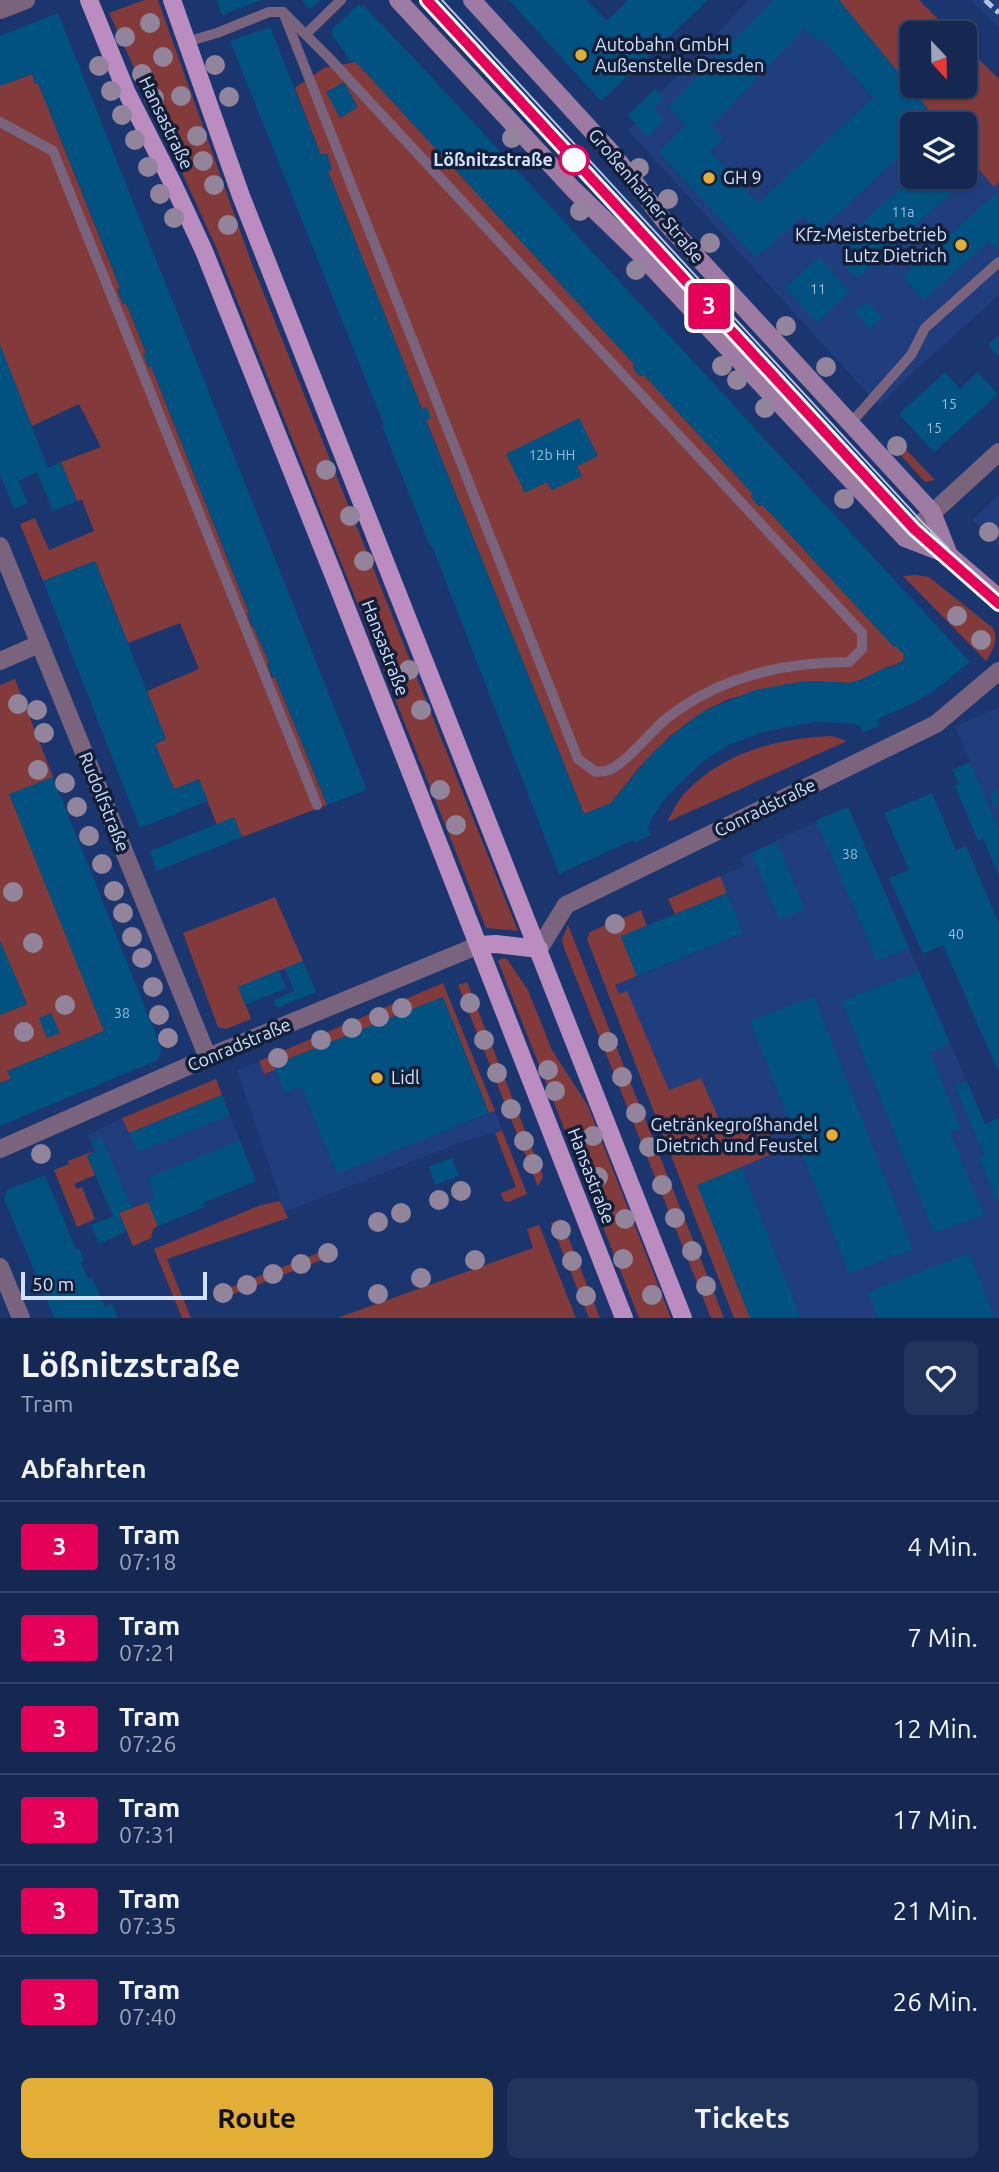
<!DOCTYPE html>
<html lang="de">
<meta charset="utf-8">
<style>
:root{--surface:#142852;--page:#21345c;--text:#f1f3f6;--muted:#9da6b8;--line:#334469;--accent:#e3ae35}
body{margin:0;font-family:Ubuntu,sans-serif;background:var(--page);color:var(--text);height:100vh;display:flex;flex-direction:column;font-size:26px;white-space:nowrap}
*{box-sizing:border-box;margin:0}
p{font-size:23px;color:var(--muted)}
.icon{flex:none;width:38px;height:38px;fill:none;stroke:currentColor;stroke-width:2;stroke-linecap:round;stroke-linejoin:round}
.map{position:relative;height:1318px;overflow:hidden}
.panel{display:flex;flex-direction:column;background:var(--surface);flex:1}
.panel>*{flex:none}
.badge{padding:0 14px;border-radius:5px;font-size:24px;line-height:46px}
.needle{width:46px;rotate:158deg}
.tools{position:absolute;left:900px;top:21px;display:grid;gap:14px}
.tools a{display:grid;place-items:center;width:77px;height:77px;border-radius:10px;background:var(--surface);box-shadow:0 2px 5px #0004,0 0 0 2px var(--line);font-size:35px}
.scale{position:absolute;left:21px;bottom:18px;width:186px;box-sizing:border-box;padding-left:7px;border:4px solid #d2e1fc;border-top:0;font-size:19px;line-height:24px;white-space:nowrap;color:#d2e1fc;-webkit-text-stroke:5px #131f39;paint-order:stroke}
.map>.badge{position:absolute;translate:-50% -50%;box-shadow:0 0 0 4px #fff}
h2{padding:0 21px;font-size:26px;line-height:63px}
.round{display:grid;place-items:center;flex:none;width:74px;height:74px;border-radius:10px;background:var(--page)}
.overview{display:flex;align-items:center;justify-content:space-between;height:119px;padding:0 21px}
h1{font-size:33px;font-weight:700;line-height:52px}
.action{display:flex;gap:14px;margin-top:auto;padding:14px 21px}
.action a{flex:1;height:80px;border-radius:10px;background:var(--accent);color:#111;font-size:28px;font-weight:700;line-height:80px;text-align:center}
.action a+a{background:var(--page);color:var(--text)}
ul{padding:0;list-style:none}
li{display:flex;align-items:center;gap:21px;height:91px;padding:0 21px;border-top:2px solid var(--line)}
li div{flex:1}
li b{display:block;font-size:26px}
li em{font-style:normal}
li .badge{min-width:77px;font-weight:700;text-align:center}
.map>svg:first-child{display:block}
.built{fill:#203e7d}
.green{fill:#823b3a;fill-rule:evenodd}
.building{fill:#015280;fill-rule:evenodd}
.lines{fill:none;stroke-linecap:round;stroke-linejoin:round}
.service{stroke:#7a647d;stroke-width:10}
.minor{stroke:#7a647d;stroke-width:18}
.secondary{stroke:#9e7ba2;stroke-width:18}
.primary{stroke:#ba8cbf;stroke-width:18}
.tram{stroke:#b0c1e2;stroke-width:2}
.rail{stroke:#b0c1e2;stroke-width:5;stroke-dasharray:10 5;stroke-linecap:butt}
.tree{fill:#91849b}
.line-casing{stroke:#fff;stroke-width:16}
.line{stroke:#e5005a;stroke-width:10}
.poi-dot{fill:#e3ae35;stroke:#131f39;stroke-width:2.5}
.stop-dot{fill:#fff;stroke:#e5005a;stroke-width:3.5}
.labels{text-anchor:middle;stroke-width:7;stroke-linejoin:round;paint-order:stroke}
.number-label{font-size:14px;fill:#9ebddd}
.poi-label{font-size:18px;fill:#d2e1fc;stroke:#131f39;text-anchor:start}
.street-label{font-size:18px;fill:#d2e1fc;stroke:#131f39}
.stop-label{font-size:18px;font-weight:bold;fill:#d2e1fc;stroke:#131f39;text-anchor:end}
</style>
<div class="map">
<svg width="999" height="1318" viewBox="0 0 999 1318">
<rect width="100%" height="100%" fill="#1b356e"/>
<!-- built -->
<g class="built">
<polygon points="749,0 839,0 941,124 912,124 912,177 964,177 964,152 994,187 999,182 999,295 921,365 879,406 628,130 635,123 628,115 655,89 660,93"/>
<polygon points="970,0 999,0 999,28 992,21"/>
<polygon points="999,495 999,547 973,520"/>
<polygon points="999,707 999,829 955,727"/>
<polygon points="848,807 999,1156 999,1318 734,1318 606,989 743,933 720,876 744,866 740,858"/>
<polygon points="259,1061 264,1074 275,1070 285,1093 301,1087 337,1173 495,1111 502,1130 464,1141 285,1212 237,1071"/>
<polygon points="222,1095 247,1159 113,1216 87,1156 94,1152 87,1135 122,1118 129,1133"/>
</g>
<!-- green -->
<g class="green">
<polygon points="144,0 158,0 252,264 518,931 486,928 216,247 109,13"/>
<polygon points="839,0 919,0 952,33 912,33 912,86 964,86 964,45 999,79 999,182 994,187 964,152 964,124 940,124"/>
<path d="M356,62L634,364L633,368L639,376L644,375L753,494L751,497L759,506L762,504L894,647L896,646L904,654L903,661L860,680L849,683L809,681L782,685L729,699L706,710L670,736L638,769L610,804L584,814L426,420L431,418L422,409L328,171L332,169L321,155L295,88L324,68ZM579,419L597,456L577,466L581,476L552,490L547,482Z"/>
<polygon points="32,74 35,83 38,83 120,288 117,290 123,304 126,303 146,353 148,367 151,366 249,613 247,614 252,627 255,627 269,663 267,665 272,678 275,677 327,805 242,837 234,818 217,825 199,780 174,789 155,744 166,739 147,691 199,669 180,623 128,643 95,561 43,581 20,524 35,518 49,550 94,531 82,500 77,501 61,462 101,447 79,404 32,426 0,345 0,86"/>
<polygon points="894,437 935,480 925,482 895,449"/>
<path d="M916,575L929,577L993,628C999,640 993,650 986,661L903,576Z"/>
<polygon points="15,679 53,777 10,795 104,1031 8,1071 11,1079 0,1083 0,1015 27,1004 0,941 0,685"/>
<path d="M832,736L847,741L667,822C672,813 677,802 684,794C722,753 777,738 832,736Z"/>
<polygon points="720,876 727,893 675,914 668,899"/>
<polygon points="275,897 303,961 239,987 251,1019 226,1029 218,1027 183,933"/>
<polygon points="641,910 647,926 621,937 637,976 615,985 619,994 627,991 669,1090 701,1078 723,1129 761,1114 776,1152 741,1167 750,1318 734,1318 587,939 590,932"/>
<polygon points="568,925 724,1318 711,1318 564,948 562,939"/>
<polygon points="502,958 507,959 528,990 552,1050 588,1106 671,1318 639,1318 498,961"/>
<polygon points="467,982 543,1176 538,1187 458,985"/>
<polygon points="443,983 495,1111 489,1113 443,997 274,1065 275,1070 264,1074 259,1061"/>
<polygon points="216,1079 222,1095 129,1133 122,1118"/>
<polygon points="502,1130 527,1194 508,1202 504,1201 501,1193 516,1187 495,1133"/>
<polygon points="94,1151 87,1156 95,1175 74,1184 77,1189 82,1187 95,1219 77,1227 54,1170 69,1164 68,1161"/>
<polygon points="280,1201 288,1218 167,1259 191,1318 182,1318 154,1249 261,1205"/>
<polygon points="148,1202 158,1226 153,1229 151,1238 133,1246 119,1213"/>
<polygon points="561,1219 600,1318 589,1318 551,1223"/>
<polygon points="539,1225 576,1318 337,1318 533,1248 527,1229"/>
<polygon points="334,1247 337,1254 216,1301 213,1294"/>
</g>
<!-- building -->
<g class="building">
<polygon points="216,0 261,0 222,15"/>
<polygon points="302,0 321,0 310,9"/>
<polygon points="509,0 586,0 607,21 628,0 708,0 601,101"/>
<path d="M774,0H839L938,121L934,124H912V145L818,232L803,216L756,258L659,152L686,125L668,107ZM805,28L818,42L822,38L873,98L758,203L710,151L723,138L711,126Z"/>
<polygon points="359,4 362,7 363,5 425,70 970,662 931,693 909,705 877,719 880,725 863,733 860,726 850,723 815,722 767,731 728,745 701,763 667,796 652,817 648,828 651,835 634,843 633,840 559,874 432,546 430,546 382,426 384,425 230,41 270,27 321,155 327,153 332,169 328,171 422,409 427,407 431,418 426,420 584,814 611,803 654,751 689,721 706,710 755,690 782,685 809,681 849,683 860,680 888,666 890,668 903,661 904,654 896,646 894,647 762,504 760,506 751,497 753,494 644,375 639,376 633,368 634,364 356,62 351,62 348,59 345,52 331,35 333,32 331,30"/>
<polygon points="58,13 367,790 327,805 275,677 273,678 267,664 269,663 247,613 249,613 151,366 148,367 143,354 146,353 126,303 123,304 117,290 120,288 38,83 35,84 32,74 0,86 0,36"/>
<polygon points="344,82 358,107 340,118 326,92"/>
<polygon points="655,89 664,99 654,108 664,120 647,136 628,115"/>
<polygon points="913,177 961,177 965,181 857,279 844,265 854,255 841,242"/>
<polygon points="999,191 999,252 989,241 923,300 903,276"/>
<polygon points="819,257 850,291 817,322 785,288"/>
<polygon points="867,302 882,318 869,329 855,312"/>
<polygon points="999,335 999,357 988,345"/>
<polygon points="0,345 48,468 61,462 77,501 53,511 37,472 18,481 28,503 14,509 0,474"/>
<polygon points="945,372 960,389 978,372 998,394 934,452 899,414"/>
<polygon points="579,418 598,456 577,466 582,476 551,490 547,482 525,493 506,454"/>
<polygon points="95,561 166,739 155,744 174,789 199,779 208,801 140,828 43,581"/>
<polygon points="970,762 999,829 999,877 983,838 978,841 955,786 959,784 952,770"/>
<polygon points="53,777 162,1050 158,1060 0,1126 0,1083 11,1079 7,1071 104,1031 9,794"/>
<polygon points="999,788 999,810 989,796"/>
<polygon points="932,793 956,850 966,846 999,923 999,1073 943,945 923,954 889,878 909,870 884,813"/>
<polygon points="848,807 909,948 877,961 816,820"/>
<polygon points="234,817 242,837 157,871 150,851"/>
<polygon points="777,842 805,909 780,920 751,853"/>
<polygon points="727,893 743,933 637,976 621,936"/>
<polygon points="0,941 27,1004 0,1015"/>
<polygon points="303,961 316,992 277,1008 273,1000 294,991 285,968"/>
<polygon points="279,970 286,988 245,1005 238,987"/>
<polygon points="919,971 950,1044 930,1052 961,1129 950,1132 984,1215 934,1233 842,1001"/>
<polygon points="814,996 913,1249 849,1273 750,1021"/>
<polygon points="443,997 489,1113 337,1174 301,1087 285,1093 273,1065"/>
<polygon points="51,1013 60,1033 47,1038 39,1018"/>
<polygon points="967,1081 985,1124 999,1118 999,1205 978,1157 984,1154 955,1087"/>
<polygon points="222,1095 230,1115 138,1152 129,1133"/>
<polygon points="101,1137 132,1208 119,1213 127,1231 99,1244 91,1225 113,1216 87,1156 97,1151 92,1141"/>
<polygon points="240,1140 256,1181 203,1203 205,1207 158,1226 148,1202 155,1197 148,1178"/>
<polygon points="452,1158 459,1176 435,1185 429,1167"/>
<polygon points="741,1167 800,1316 794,1318 750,1318 697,1185"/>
<polygon points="45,1175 76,1249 79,1248 84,1261 81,1262 88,1279 92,1277 105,1307 112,1304 118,1318 54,1318 4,1199 7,1190"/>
<polygon points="969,1253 995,1318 878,1318 868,1292"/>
</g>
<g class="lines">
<!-- service -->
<g class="service">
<path d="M283,12L330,59L862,633V649L849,662C782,662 720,677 667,718C651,731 628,761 611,769C607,772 600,771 596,772L578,759Z"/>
<polyline points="306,34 341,0"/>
<polyline points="186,42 217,33 269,12 283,12"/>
<polyline points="0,122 53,151 317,805"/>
<polyline points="851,423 911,355 925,328 999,262"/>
</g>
<!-- minor -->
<g class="minor">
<polyline points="0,10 26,0"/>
<polyline points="905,538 999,452"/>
<polyline points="0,546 208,1058"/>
<polyline points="0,661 39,644"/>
<polyline points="539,949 566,905 936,724 999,671"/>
<polyline points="0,1149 218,1053 479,945"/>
<polyline points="0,1267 21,1318"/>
</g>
<!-- secondary -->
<g class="secondary">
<polyline points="398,0 573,189 638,252 905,538 949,555 999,598"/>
<polyline points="472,0 612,153 666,223 932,512 949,555"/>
</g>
<!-- primary -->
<g class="primary">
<polyline points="89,0 126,91 174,186 204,251 337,584 624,1318"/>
<polyline points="172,0 241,196 683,1318"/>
<polyline points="479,945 496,944 539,949"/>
</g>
<!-- tram -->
<g class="tram">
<polyline points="427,0 914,529 999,604"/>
<polyline points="442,0 922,522 949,549"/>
</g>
<!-- rail -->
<polyline class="rail" points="985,0 999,13"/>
</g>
<!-- trees -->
<g class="tree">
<circle cx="150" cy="23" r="10"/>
<circle cx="125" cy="37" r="10"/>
<circle cx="163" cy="57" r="10"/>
<circle cx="215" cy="65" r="10"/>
<circle cx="99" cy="66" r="10"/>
<circle cx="142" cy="74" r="10"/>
<circle cx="111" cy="91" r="10"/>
<circle cx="181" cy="96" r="10"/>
<circle cx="229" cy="97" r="10"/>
<circle cx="154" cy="98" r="10"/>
<circle cx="122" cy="115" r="10"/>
<circle cx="197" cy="136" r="10"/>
<circle cx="512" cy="138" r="10"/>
<circle cx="135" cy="140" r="10"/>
<circle cx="203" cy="161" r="10"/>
<circle cx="148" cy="167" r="10"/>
<circle cx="639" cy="168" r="10"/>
<circle cx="214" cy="185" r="10"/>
<circle cx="160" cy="194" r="10"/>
<circle cx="668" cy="199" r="10"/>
<circle cx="580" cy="211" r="10"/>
<circle cx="174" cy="218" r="10"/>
<circle cx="228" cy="225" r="10"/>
<circle cx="710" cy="243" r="10"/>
<circle cx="636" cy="270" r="10"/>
<circle cx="786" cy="326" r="10"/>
<circle cx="722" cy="366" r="10"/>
<circle cx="826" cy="367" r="10"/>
<circle cx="737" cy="380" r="10"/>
<circle cx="765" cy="408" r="10"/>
<circle cx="897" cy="446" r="10"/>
<circle cx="326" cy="470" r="10"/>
<circle cx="844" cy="499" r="10"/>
<circle cx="350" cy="516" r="10"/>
<circle cx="989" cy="532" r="10"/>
<circle cx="364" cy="561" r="10"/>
<circle cx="957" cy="616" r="10"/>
<circle cx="981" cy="640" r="10"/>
<circle cx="409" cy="670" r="10"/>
<circle cx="18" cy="704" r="10"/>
<circle cx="37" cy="710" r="10"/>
<circle cx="421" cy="710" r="10"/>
<circle cx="44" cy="733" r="10"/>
<circle cx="38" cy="770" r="10"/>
<circle cx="65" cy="783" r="10"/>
<circle cx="440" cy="790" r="10"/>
<circle cx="77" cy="807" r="10"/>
<circle cx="456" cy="825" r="10"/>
<circle cx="89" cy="836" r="10"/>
<circle cx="102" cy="864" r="10"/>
<circle cx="114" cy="891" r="10"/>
<circle cx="13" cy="892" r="10"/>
<circle cx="123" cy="913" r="10"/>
<circle cx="615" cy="924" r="10"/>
<circle cx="132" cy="937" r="10"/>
<circle cx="33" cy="943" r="10"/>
<circle cx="142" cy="958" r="10"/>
<circle cx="153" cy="987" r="10"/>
<circle cx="470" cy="1003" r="10"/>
<circle cx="65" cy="1005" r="10"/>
<circle cx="402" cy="1008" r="10"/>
<circle cx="159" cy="1015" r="10"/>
<circle cx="379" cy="1017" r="10"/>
<circle cx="352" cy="1028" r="10"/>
<circle cx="24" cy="1032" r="10"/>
<circle cx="168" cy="1038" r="10"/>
<circle cx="321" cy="1040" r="10"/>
<circle cx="484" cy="1040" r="10"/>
<circle cx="608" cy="1042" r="10"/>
<circle cx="278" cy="1058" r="10"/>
<circle cx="548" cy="1070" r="10"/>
<circle cx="497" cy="1073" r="10"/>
<circle cx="622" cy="1077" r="10"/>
<circle cx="555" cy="1091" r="10"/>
<circle cx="511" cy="1109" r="10"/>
<circle cx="636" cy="1113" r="10"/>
<circle cx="593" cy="1136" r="10"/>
<circle cx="524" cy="1141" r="10"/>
<circle cx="649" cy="1147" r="10"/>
<circle cx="41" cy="1154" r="10"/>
<circle cx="533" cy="1164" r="10"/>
<circle cx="598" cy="1177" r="10"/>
<circle cx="662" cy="1185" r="10"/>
<circle cx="461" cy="1191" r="10"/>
<circle cx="439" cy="1200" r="10"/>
<circle cx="401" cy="1213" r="10"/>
<circle cx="675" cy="1218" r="10"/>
<circle cx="625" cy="1219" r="10"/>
<circle cx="378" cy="1222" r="10"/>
<circle cx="561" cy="1230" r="10"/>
<circle cx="692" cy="1251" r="10"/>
<circle cx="328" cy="1253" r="10"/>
<circle cx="623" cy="1259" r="10"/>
<circle cx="475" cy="1260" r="10"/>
<circle cx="572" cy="1261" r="10"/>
<circle cx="301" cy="1264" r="10"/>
<circle cx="273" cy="1274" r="10"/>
<circle cx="421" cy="1278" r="10"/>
<circle cx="247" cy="1285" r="10"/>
<circle cx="706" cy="1286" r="10"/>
<circle cx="223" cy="1293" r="10"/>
<circle cx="378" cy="1294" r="10"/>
<circle cx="652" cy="1295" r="10"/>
<circle cx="586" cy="1296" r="10"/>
</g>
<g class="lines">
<defs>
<polyline id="line" points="427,0 914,529 999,604"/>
</defs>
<!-- line casing -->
<use href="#line" class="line-casing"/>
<!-- line -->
<use href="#line" class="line"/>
</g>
<!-- markers -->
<g class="poi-dot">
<circle cx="581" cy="55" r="7"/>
<circle cx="709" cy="178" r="7"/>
<circle cx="961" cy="245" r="7"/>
<circle cx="377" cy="1078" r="7"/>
<circle cx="832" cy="1135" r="7"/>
</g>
<circle class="stop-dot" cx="574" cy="160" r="14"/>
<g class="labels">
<!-- number labels -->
<g class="number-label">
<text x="903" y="217">11a</text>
<text x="818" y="294">11</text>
<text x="949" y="409">15</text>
<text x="934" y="433">15</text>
<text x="552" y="460">12b HH</text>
<text x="850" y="859">38</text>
<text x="956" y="939">40</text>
<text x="122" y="1018">38</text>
</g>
<!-- poi labels -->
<g class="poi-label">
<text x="595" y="51">Autobahn GmbH<tspan x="595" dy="21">Außenstelle Dresden</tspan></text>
<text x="723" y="184">GH 9</text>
<text x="947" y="241" text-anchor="end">Kfz-Meisterbetrieb<tspan x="947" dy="21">Lutz Dietrich</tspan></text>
<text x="391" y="1084">Lidl</text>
<text x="818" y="1131" text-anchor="end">Getränkegroßhandel<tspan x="818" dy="21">Dietrich und Feustel</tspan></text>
</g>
<!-- street labels -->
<g class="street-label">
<text transform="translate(166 123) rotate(64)" y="6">Hansastraße</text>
<text transform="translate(646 196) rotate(50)" y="6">Großenhainer Straße</text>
<text transform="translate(385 648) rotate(69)" y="6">Hansastraße</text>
<text transform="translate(104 802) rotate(68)" y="6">Rudolfstraße</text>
<text transform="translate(765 808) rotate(-26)" y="6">Conradstraße</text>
<text transform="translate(239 1045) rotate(-23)" y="6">Conradstraße</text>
<text transform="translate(591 1176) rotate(69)" y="6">Hansastraße</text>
</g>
<!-- stop labels -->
<g class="stop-label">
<text x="553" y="166">Lößnitzstraße</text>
</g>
</g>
</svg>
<div class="tools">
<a><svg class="needle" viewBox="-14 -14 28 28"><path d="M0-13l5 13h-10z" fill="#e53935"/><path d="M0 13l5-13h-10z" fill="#9da6b8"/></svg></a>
<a><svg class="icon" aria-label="layers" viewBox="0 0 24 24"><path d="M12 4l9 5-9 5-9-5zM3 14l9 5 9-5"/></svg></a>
</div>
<div class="scale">50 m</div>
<b class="badge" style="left:709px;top:306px;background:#e5005a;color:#fff">3</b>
</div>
<section class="panel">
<div class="overview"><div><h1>Lößnitzstraße</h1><p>Tram</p></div><a class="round"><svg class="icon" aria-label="heart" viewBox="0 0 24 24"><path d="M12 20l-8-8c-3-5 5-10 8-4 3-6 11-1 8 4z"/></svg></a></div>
<h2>Abfahrten</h2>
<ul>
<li><span class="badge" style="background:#e5005a;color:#fff">3</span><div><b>Tram</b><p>07:18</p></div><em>4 Min.</em></li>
<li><span class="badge" style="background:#e5005a;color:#fff">3</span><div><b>Tram</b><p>07:21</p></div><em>7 Min.</em></li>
<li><span class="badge" style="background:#e5005a;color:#fff">3</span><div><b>Tram</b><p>07:26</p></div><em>12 Min.</em></li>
<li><span class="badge" style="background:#e5005a;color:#fff">3</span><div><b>Tram</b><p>07:31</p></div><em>17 Min.</em></li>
<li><span class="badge" style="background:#e5005a;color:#fff">3</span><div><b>Tram</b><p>07:35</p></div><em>21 Min.</em></li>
<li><span class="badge" style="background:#e5005a;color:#fff">3</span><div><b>Tram</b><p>07:40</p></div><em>26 Min.</em></li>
</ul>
<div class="action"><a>Route</a><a>Tickets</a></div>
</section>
